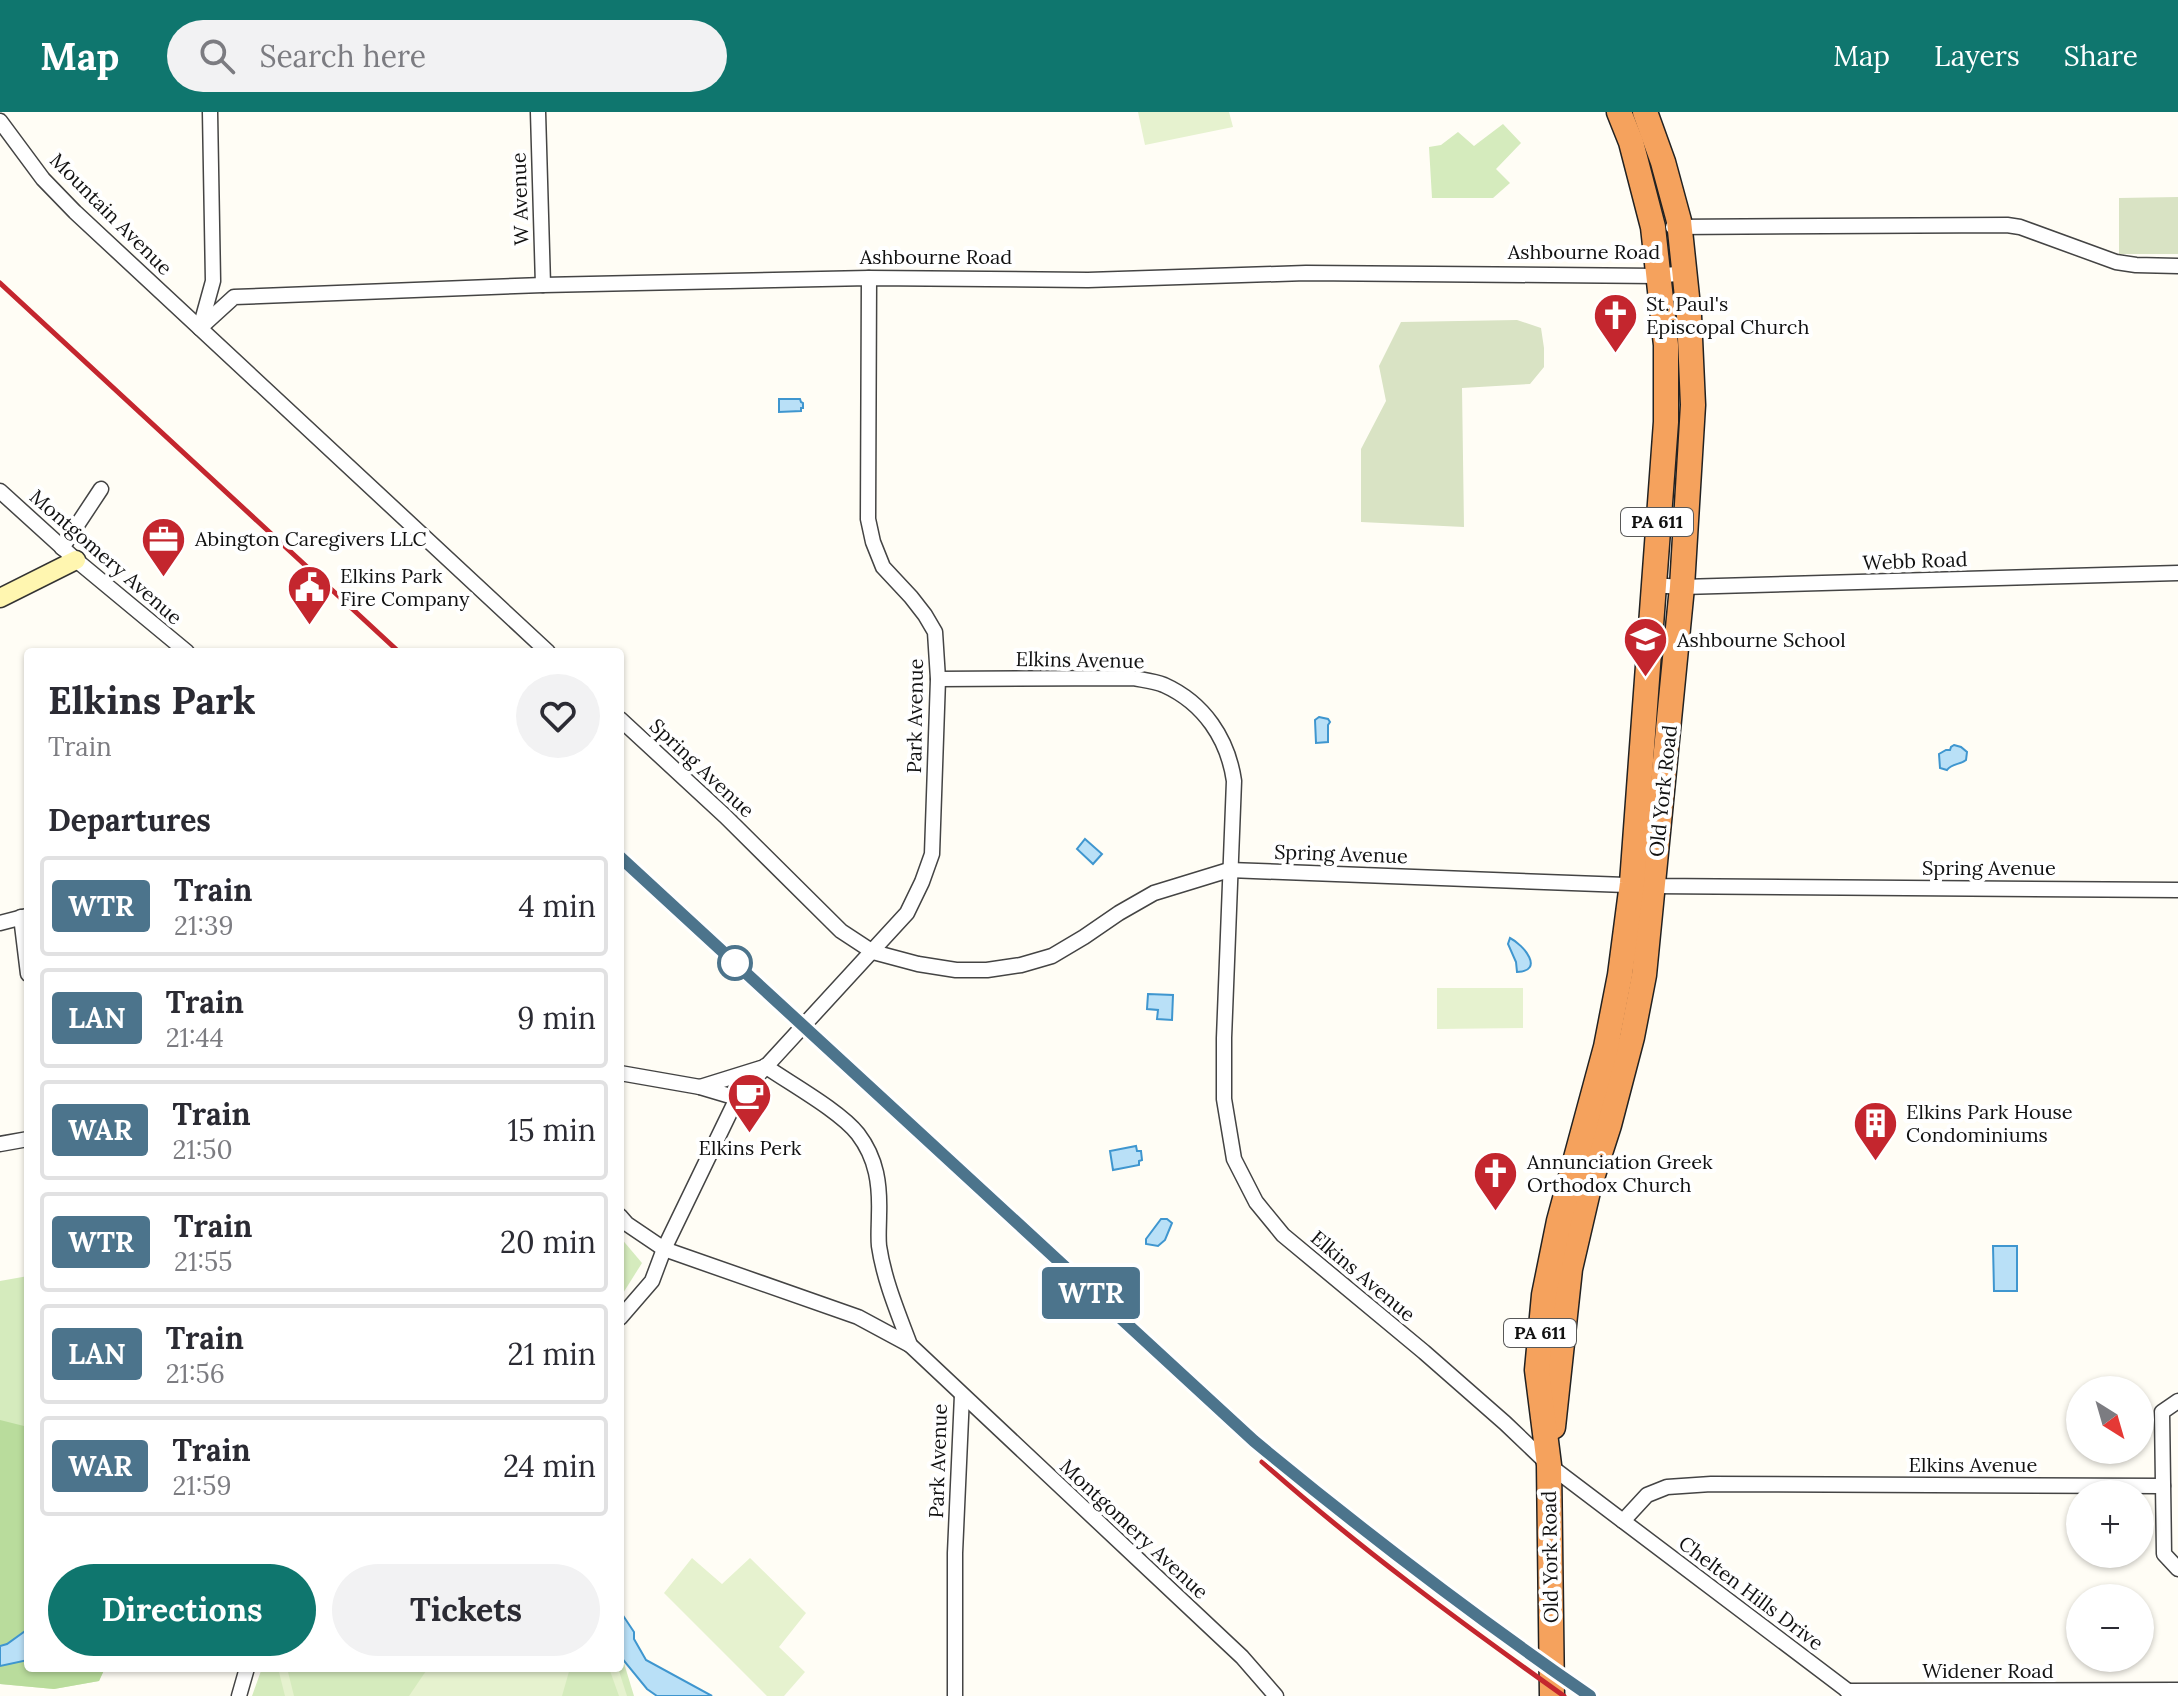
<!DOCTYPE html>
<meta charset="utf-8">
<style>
:root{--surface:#fff;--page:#f2f2f3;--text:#2b2b33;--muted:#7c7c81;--line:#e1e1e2;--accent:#0f766e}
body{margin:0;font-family:Lora,serif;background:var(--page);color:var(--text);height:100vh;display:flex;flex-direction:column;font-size:30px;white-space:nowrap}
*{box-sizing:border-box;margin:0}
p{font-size:26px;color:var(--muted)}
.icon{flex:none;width:44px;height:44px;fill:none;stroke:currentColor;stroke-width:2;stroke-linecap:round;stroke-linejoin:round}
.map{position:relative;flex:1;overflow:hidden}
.details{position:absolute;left:24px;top:536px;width:600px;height:1024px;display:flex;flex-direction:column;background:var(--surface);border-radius:8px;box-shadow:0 2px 6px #0004}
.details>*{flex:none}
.badge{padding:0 16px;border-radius:6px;font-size:28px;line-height:52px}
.needle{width:52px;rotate:143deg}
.tools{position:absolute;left:2066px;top:1264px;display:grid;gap:16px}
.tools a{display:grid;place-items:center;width:88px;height:88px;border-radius:50%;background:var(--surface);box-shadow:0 2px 6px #0004;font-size:40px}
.map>.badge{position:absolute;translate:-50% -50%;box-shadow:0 0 0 4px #fff}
h2{padding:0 24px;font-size:30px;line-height:72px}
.round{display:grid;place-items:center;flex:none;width:84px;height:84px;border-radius:42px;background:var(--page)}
.head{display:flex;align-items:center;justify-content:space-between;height:136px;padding:0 24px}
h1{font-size:38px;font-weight:800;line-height:60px}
.cta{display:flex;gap:16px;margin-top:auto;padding:16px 24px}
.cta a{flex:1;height:92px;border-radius:48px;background:var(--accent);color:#fff;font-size:32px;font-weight:800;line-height:92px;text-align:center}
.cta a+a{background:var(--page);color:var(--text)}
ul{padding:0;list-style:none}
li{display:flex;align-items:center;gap:24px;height:100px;margin:0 16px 12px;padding:0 8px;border:4px solid var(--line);border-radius:8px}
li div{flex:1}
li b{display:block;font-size:30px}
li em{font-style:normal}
li .badge{min-width:88px;font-weight:700;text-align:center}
header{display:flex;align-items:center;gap:48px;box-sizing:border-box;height:112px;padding:0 40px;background:var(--accent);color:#fff}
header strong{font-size:38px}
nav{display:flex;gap:44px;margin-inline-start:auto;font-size:28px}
.search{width:560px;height:72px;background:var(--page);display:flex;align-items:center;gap:20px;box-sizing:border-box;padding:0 28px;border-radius:44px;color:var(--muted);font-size:30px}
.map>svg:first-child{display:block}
.green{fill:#d5ebbd}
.forest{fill:#b9dc9c}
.cemetery{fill:#d9e3c4}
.pitch{fill:#e6f2cf}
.water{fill:#b9e0f7;stroke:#3f96cf;stroke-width:2}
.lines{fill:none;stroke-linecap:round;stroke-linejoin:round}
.street-casing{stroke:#444;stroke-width:17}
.secondary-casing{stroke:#333;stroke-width:21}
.highway-casing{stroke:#222;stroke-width:27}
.street{stroke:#fff;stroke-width:14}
.secondary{stroke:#fff6b0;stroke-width:18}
.highway{stroke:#f5a25d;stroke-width:24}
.rail{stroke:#c4262e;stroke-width:5}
.line-casing{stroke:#fff;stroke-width:18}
.line{stroke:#4c748c;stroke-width:12}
.stop-dot{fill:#fff;stroke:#4c748c;stroke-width:4}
.labels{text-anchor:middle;stroke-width:8;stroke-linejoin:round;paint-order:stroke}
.shield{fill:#fff;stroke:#585858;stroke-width:2}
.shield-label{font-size:18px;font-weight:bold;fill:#111}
.street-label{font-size:20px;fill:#111;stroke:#fff}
.poi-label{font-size:20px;fill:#111;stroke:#fff;text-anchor:start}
</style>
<header>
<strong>Map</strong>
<div class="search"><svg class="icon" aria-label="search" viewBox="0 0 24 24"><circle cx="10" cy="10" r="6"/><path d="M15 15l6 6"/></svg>Search here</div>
<nav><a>Map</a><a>Layers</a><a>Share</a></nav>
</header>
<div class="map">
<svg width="2178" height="1584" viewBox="0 0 2178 1584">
<rect width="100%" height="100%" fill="#fffdf5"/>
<!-- green -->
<g class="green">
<polygon points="1503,12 1521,31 1496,57 1510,71 1493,86 1432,86 1429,35 1441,33 1458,20 1474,34"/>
<polygon points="620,1125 642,1151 620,1186"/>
<polygon points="28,1164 28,1556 105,1556 99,1569 54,1577 0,1572 0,1169"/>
<polygon points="620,1538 634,1584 252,1584 262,1556 620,1556"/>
</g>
<!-- forest -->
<polygon class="forest" points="0,1308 28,1315 28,1556 105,1556 99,1569 54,1577 0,1572"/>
<!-- cemetery -->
<g class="cemetery">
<polygon points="2178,85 2178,142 2119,142 2119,86"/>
<polygon points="1517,208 1541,216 1544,236 1544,255 1530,272 1462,276 1464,415 1361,410 1361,337 1386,289 1379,254 1401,210"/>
</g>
<!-- pitch -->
<g class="pitch">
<polygon points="1138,0 1229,0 1233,15 1145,33"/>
<polygon points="1437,876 1523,876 1523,916 1437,917"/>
<polygon points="692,1446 722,1472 750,1446 806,1501 779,1535 805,1560 784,1584 767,1584 664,1481"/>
<polygon points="278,1556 287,1556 294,1584 285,1584"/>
<polygon points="428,1556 570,1556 562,1584 409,1584"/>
<polygon points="609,1556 618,1556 627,1584 619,1584"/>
</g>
<!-- water -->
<g class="water">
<polygon points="779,287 800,287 801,290 803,291 803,296 801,296 801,299 779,300"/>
<polygon points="1319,605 1328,607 1330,610 1328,613 1328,630 1316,631 1315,608"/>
<path d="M1954,633L1961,635L1967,640L1966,648C1960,653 1952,651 1947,658L1940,656L1939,642L1946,638H1950L1951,635Z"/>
<polygon points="1085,727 1102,742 1093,752 1077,737"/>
<path d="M1510,826C1524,833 1545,859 1517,860L1516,850L1508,832Z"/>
<polygon points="1148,882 1173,883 1172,908 1157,907 1158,898 1147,897"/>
<polygon points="1136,1034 1137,1039 1141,1039 1142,1048 1139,1049 1139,1053 1113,1058 1110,1039"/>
<polygon points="1161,1107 1167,1107 1172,1111 1165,1128 1158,1134 1146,1132 1146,1127"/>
<polygon points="1993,1134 2017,1134 2017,1179 1994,1179"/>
<polygon points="620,1499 634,1520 634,1527 646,1548 712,1584 657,1584 647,1577 620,1544"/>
<polygon points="28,1517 28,1548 0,1554 0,1534 7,1532"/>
</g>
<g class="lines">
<defs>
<g id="street">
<polyline points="538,0 543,173"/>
<polyline points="0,9 43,67 75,100 548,540"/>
<polyline points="1673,115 2007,113 2020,115 2116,150 2136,153 2178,154"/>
<polyline points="200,216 234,185 543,173 869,166 1088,168 1306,161 1658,164 1684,161"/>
<polyline points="200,216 213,169 210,0"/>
<polyline points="0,379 76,448 187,540"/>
<polyline points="62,436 101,377"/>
<polyline points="1652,473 1682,475 2178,461"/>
<path d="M938,567L1133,566C1143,568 1154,569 1164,573C1204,591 1228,627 1234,669L1224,926V987L1234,1047L1256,1090L1283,1123L1424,1240L1505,1311L1549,1353L1623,1409L1647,1383L1667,1375L1711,1372L2163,1374"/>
<polyline points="620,607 725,704 841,819 873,840 918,852 956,858 987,858 1021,853 1052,844 1084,825 1119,801 1154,781 1229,758 1653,774 2178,778"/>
<polyline points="21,805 28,862"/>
<polyline points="0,811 27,804"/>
<path d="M765,954C791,972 840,999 858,1022C877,1047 880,1073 879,1103C879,1113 878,1124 879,1134C884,1168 898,1201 910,1233L1242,1545L1276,1584"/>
<polyline points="620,961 700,975 737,986"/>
<polyline points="700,975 761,956"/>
<polyline points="0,1032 28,1027"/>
<polyline points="620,1104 627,1112 664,1137 858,1205 910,1233"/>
<polyline points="620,1206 652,1169 664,1137 737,986 907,801 922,770 932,742 938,567 935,520 925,503 911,485 883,455 873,430 868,407 869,166"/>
<polyline points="2178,1289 2162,1300 2164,1442 2178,1457"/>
<polyline points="1623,1409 1852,1582"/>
<polyline points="1847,1579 2178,1578"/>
<polyline points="239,1584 247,1556"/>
<polyline points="955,1584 955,1441 962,1283"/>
</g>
<polyline id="secondary" points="0,486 76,448"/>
<g id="highway">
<polyline points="1553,1315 1570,1157 1589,1075 1609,1013 1632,925 1644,863 1682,475 1693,293 1689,204 1679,109 1663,50 1645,0"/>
<polyline points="1552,1584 1549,1353 1537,1258 1544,1183 1559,1109 1606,935 1620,863 1632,771 1666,310 1666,233 1653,115 1631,30 1619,0"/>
</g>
</defs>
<!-- street casing -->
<use href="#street" class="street-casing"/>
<!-- secondary casing -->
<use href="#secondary" class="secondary-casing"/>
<!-- highway casing -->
<use href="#highway" class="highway-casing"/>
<!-- street -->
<use href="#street" class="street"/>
<!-- secondary -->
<use href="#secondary" class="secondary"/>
<!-- highway -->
<use href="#highway" class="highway"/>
<!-- rail -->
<g class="rail">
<polyline points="0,171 399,540"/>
<path d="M620,745L1254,1329C1363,1419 1474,1504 1590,1584"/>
<path d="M1262,1350C1358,1435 1460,1510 1564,1584"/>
</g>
</g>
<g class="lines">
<defs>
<path id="line" d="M620,745L1254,1329C1363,1419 1474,1504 1590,1584"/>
</defs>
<!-- line casing -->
<use href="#line" class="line-casing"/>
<!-- line -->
<use href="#line" class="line"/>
</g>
<!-- icons -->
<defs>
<symbol id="church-pin" viewBox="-11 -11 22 30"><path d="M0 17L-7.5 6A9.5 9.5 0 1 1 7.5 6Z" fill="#c4262e" stroke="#fff"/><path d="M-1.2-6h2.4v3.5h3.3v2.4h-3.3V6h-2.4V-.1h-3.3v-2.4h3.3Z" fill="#fff"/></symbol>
<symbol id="office-pin" viewBox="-11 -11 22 30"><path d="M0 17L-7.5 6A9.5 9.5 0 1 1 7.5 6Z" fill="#c4262e" stroke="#fff"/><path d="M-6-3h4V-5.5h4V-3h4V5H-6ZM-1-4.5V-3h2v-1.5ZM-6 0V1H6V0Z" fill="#fff"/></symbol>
<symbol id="civic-pin" viewBox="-11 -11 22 30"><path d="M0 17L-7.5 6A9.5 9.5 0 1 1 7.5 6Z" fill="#c4262e" stroke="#fff"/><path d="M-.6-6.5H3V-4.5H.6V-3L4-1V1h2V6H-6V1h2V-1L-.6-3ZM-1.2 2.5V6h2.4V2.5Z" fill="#fff"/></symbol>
<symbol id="school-pin" viewBox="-11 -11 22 30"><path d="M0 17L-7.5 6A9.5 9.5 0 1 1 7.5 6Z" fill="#c4262e" stroke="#fff"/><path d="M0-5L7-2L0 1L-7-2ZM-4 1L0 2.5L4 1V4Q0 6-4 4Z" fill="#fff"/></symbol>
<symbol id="cafe-pin" viewBox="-11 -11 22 30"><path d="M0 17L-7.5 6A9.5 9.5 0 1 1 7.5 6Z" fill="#c4262e" stroke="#fff"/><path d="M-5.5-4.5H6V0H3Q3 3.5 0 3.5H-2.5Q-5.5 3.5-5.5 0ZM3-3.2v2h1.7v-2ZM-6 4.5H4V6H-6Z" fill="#fff"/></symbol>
<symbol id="building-pin" viewBox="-11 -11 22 30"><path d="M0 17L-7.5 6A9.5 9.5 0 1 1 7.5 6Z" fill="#c4262e" stroke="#fff"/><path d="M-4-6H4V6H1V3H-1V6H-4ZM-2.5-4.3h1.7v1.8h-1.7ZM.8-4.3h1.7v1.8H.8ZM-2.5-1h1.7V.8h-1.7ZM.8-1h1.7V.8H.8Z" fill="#fff"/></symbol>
</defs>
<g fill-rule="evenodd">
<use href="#church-pin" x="1590" y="178" width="51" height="69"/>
<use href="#office-pin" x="138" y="402" width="51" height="69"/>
<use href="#civic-pin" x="284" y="450" width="51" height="69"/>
<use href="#school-pin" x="1620" y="502" width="51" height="69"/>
<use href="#cafe-pin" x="724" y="958" width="51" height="69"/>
<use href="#building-pin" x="1850" y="986" width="51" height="69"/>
<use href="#church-pin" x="1470" y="1036" width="51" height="69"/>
</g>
<!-- markers -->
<circle class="stop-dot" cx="735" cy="851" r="16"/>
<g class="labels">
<!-- shield labels -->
<g class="shield">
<rect x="1621" y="396" width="72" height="28" rx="6"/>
<rect x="1504" y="1207" width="72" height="28" rx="6"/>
</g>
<g class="shield-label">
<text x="1657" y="416">PA 611</text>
<text x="1540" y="1227">PA 611</text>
</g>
<!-- street labels -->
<g class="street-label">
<text transform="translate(520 87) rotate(-92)" y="7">W Avenue</text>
<text transform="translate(111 102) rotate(45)" y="7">Mountain Avenue</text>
<text x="1584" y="147">Ashbourne Road</text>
<text x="936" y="152">Ashbourne Road</text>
<text transform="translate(106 445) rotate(41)" y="7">Montgomery Avenue</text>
<text transform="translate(1915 449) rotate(-2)" y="7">Webb Road</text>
<text transform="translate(1080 548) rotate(1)" y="7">Elkins Avenue</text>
<text transform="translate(915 604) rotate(-89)" y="7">Park Avenue</text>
<text transform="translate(702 656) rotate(43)" y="7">Spring Avenue</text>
<text transform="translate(1663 679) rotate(-84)" y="7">Old York Road</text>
<text transform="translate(1341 742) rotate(2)" y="7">Spring Avenue</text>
<text x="1989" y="763">Spring Avenue</text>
<text transform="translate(1363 1164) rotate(40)" y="7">Elkins Avenue</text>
<text transform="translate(938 1349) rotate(-88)" y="7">Park Avenue</text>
<text x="1973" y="1360">Elkins Avenue</text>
<text transform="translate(1134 1417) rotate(43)" y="7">Montgomery Avenue</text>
<text transform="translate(1550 1445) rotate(-91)" y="7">Old York Road</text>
<text transform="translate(1751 1481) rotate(37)" y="7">Chelten Hills Drive</text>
<text x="1988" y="1566">Widener Road</text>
</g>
<!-- poi labels -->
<g class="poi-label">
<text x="1646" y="199">St. Paul's<tspan x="1646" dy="23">Episcopal Church</tspan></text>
<text x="195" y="434">Abington Caregivers LLC</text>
<text x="340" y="471">Elkins Park<tspan x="340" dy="23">Fire Company</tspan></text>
<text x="1677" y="535">Ashbourne School</text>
<text x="1906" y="1007">Elkins Park House<tspan x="1906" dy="23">Condominiums</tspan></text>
<text x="750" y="1043" text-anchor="middle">Elkins Perk</text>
<text x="1527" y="1057">Annunciation Greek<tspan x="1527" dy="23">Orthodox Church</tspan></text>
</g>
</g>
</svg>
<div class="tools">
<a><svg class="needle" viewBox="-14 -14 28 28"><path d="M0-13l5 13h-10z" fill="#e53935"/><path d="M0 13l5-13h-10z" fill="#7c7c81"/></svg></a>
<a>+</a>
<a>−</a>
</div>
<b class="badge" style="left:1091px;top:1181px;background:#4c748c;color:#fff">WTR</b>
<section class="details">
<div class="head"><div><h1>Elkins Park</h1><p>Train</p></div><a class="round"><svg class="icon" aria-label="heart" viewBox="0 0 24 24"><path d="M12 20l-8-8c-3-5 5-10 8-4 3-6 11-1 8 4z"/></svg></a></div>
<h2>Departures</h2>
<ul>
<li><span class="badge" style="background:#4c748c;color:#fff">WTR</span><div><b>Train</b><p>21:39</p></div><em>4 min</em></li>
<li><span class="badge" style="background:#4c748c;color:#fff">LAN</span><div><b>Train</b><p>21:44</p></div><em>9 min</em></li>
<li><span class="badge" style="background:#4c748c;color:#fff">WAR</span><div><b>Train</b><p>21:50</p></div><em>15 min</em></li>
<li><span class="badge" style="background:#4c748c;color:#fff">WTR</span><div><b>Train</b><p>21:55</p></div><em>20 min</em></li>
<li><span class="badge" style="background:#4c748c;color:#fff">LAN</span><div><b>Train</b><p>21:56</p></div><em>21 min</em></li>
<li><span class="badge" style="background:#4c748c;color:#fff">WAR</span><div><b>Train</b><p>21:59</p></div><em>24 min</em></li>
</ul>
<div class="cta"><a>Directions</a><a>Tickets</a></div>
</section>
</div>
